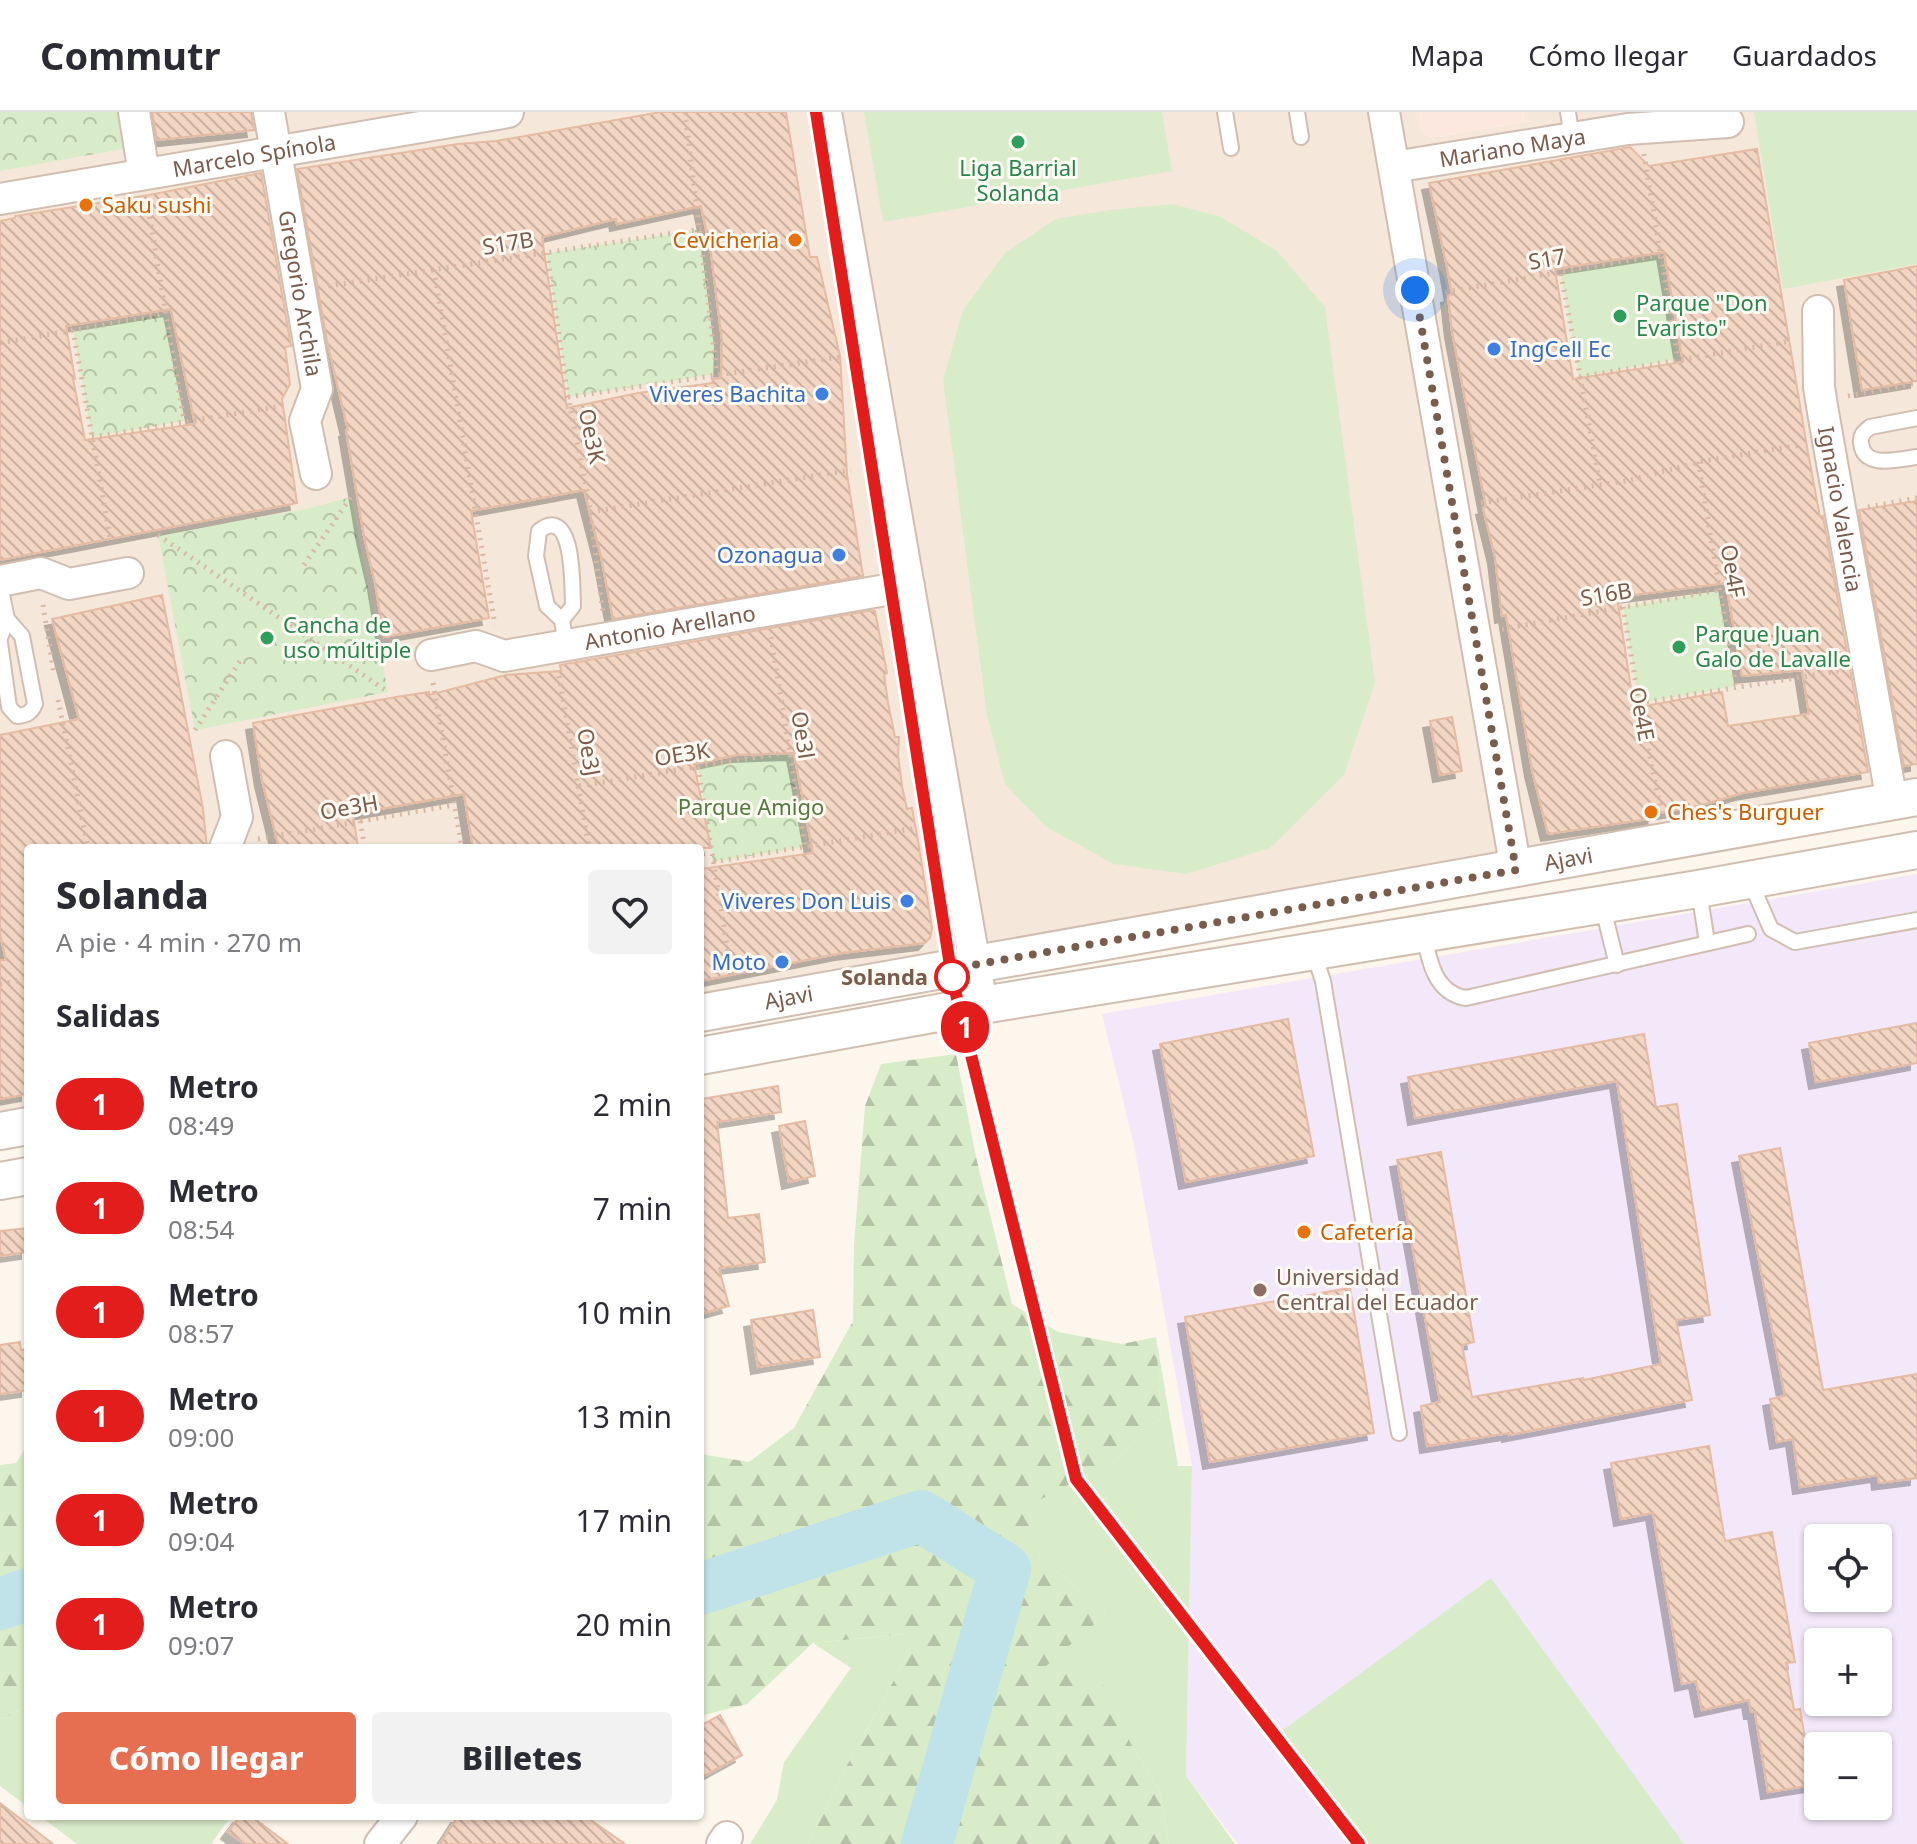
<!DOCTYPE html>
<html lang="es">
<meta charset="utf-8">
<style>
:root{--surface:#fff;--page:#f2f2f3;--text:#2b2b33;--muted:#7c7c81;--line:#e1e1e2;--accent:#e76f51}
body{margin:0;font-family:"Noto Sans",sans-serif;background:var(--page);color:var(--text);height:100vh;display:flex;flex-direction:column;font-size:30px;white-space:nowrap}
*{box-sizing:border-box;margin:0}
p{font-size:26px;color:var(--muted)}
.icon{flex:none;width:44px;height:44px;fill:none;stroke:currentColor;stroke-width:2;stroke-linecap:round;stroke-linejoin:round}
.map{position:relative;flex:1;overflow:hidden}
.drawer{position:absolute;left:24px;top:732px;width:680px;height:976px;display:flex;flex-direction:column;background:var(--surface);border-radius:8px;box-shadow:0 2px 6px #0004}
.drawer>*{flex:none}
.badge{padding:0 16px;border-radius:26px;font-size:28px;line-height:52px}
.fabs{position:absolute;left:1804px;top:1412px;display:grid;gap:16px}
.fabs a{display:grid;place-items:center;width:88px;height:88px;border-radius:8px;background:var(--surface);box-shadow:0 2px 6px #0004;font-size:40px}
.you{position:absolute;width:40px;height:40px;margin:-20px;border:6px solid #fff;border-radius:50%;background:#1a73e8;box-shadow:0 0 0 12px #1a73e833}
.map>.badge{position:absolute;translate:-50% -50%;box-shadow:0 0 0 4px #fff}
h2{padding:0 32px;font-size:30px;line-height:72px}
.round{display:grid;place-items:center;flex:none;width:84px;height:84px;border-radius:8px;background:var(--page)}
.headline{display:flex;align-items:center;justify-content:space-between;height:136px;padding:0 32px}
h1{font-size:38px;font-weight:800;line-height:60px}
.cta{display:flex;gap:16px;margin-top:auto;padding:16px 32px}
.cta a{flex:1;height:92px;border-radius:8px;background:var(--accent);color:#fff;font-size:32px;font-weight:800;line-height:92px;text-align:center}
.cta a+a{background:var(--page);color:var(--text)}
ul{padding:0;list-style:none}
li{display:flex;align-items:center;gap:24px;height:104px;padding:0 32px}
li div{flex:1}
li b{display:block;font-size:30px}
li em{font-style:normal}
li .badge{min-width:88px;font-weight:700;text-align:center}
header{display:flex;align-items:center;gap:48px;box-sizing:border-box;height:112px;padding:0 40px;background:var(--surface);border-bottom:2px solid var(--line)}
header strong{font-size:38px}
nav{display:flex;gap:44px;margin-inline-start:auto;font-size:28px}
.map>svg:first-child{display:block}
.residential{fill:#f5e8da}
.commercial{fill:#fde8e0}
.education{fill:#f3e8fa;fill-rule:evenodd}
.grass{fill:#d8ecc9}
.forest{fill:url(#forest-firs)}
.park{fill:url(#park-crowns)}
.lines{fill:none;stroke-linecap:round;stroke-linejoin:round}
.river{stroke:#bfe3e8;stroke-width:52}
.building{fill:url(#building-back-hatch);stroke:#e6bba3;stroke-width:2;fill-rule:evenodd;filter:url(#shadow)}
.service-casing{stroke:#d1beb0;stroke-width:18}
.minor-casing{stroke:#d1beb0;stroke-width:34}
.tertiary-casing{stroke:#d1beb0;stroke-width:40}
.path{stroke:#d9b8a5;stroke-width:5;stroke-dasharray:2 6;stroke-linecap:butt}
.service{stroke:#fff;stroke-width:14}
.minor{stroke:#fff;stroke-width:30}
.tertiary{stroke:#fff;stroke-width:36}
.line-casing{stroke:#fff;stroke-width:18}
.line{stroke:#e31d1b;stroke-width:12}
.walk{stroke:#7a5c4d;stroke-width:8;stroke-dasharray:0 14.4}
.leisure-dot{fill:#2e9e5b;stroke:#fffaf3;stroke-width:3}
.food-dot{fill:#e8710a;stroke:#fffaf3;stroke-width:3}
.shop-dot{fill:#3f7fe0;stroke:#fffaf3;stroke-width:3}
.stop-dot{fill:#fff;stroke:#e31d1b;stroke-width:4}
.education-dot{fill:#8d6e63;stroke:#fffaf3;stroke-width:3}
.labels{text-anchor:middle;stroke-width:6;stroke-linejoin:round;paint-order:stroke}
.street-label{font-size:22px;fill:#7a5c4d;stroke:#fffaf3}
.leisure-label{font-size:22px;fill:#27864d;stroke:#fffaf3;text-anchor:start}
.food-label{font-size:22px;fill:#c56008;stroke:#fffaf3;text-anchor:start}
.shop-label{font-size:22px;fill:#366cbe;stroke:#fffaf3;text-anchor:end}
.park-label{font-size:22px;fill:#537a41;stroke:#fffaf3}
.stop-label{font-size:22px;font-weight:bold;fill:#7a5c4d;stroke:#fffaf3;text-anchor:end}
.education-label{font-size:22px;fill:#785e54;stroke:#fffaf3;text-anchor:start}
</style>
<header>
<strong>Commutr</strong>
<nav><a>Mapa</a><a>Cómo llegar</a><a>Guardados</a></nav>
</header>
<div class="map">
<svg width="1917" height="1732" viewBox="0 0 1917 1732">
<defs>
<pattern id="forest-firs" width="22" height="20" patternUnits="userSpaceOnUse" patternTransform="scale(2)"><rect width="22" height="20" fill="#d8ecc9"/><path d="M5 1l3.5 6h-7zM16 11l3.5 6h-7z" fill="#b4c2a5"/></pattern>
<pattern id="park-crowns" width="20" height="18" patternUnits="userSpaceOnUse" patternTransform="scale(2)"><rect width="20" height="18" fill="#d8ecc9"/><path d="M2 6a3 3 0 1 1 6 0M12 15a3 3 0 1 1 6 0" fill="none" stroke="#b4c2a5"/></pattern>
<pattern id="building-back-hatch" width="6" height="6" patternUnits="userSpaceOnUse" patternTransform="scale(2)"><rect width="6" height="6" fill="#f3d5c3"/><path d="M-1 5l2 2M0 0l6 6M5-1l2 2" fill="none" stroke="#cab0a1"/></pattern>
<filter id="shadow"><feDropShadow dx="-7" dy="7" stdDeviation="0" flood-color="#0004"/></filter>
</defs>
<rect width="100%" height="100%" fill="#fdf6ec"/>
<!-- residential -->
<polygon class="residential" points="0,0 1917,0 1917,685 700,899 700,736 28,736 28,1014 0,1019"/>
<!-- commercial -->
<polygon class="commercial" points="1417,0 1526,0 1528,10 1430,26 1421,20"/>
<!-- education -->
<path class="education" d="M1917,762V1732H1238L1186,1664L1192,1354L1134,1033L1102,902ZM1818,1426H1878V1486H1818ZM1818,1530H1878V1590H1818ZM1818,1634H1878V1694H1818Z"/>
<!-- grass -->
<g class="grass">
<polygon points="864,0 1162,0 1172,59 883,110"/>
<polygon points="1754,0 1917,0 1917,152 1783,177"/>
<polygon points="1173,92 1221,105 1277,139 1325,195 1375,571 1344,663 1270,736 1186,762 1114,752 1046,715 1005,672 987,603 943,268 963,198 1005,141 1056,107 1110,98"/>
<polygon points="1660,143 1678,247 1579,265 1561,162"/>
<polygon points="1720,478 1736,574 1639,591 1623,495"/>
<polygon points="1156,1225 1178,1354 1192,1354 1186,1664 1235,1732 1169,1732 1160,1680 1130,1630 1045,1554 1107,1501 1039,1444 1027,1394 1119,1346 1161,1305"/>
<polygon points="1491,1466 1684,1732 1360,1732 1279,1621"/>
<polygon points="905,1522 910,1539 841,1664 809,1732 750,1732 777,1688 784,1650 851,1556 813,1531"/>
<polygon points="28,1593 28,1695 0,1674 0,1609"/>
<polygon points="40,1704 231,1704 211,1732 77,1732"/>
</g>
<!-- forest -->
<g class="forest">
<polygon points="956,942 976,1045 1012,1192 1058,1220 1122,1232 1156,1225 1161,1305 1119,1346 1028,1394 1039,1444 1107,1501 1046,1554 1102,1570 1130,1630 1160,1680 1169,1732 809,1732 841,1664 910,1539 904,1522 813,1531 747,1592 700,1604 700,1342 749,1350 794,1316 853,1209 854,1133 865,994 881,952"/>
<polygon points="28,1332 28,1593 0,1609 0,1353 16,1351"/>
</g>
<!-- park -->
<g class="park">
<polygon points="0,0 122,0 128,36 0,59"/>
<polygon points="701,117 717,262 568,285 547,141"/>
<polygon points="166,202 184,309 92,325 73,218"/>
<polygon points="351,385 388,580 195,618 158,423 306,397"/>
<polygon points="789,640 805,735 713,750 698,655"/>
</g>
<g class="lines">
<!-- river -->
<g class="river">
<polyline points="700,1477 921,1404 1005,1457 927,1732"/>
<polyline points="0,1492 28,1482"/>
</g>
</g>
<!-- building -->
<g class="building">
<polygon points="152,0 251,0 254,18 157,28"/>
<path d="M661,0H786L810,145H817L840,244L847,362L863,464L613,507L601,444L584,378L471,399L489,506L384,525L375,471L364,424L346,318H348L327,229L297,57L458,32L496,29ZM701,94L711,141L722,228L721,266L712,267L713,271L638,281L567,296L542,125L616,107L617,112Z"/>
<path d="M1630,35L1649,54L1757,37L1807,335L1820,405L1823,404L1868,660L1742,681L1702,693L1654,702L1655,706L1548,722L1532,658L1506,503L1502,504L1495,445L1483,396L1486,395L1452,219L1448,184L1452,183L1447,155L1429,71ZM1664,140L1683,250L1573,267L1555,157ZM1726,471L1742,564L1802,558L1809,602L1728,614L1722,580L1634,596L1617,485Z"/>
<path d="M261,61L291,234L285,235L290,272L282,287L297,391L0,448V109L15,106V104L149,83ZM171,197L195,312L85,328L73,267H75L66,214Z"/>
<polygon points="1917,154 1917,269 1862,278 1844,168"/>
<polygon points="1917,389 1917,652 1904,654 1859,398"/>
<polygon points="162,483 203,697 207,736 28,736 28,982 0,987 0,848 6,848 0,822 0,623 79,607 52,507"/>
<polygon points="868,499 875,499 887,561 884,562 888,591 895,625 899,625 898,643 902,674 907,697 912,696 918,729 932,816 930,826 925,831 842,841 700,869 700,757 813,741 794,641 737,643 694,652 711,736 473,736 464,682 353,702 358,736 279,736 262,668 253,611 396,585 429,580 429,583 506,563 561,559 560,553"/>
<polygon points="1452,605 1462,659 1440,663 1430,609"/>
<polygon points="1288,907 1314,1044 1186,1070 1160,932"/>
<polygon points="1917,911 1917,951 1816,970 1809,931"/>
<polygon points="1644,922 1656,995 1677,992 1710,1203 1676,1208 1692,1288 1509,1323 1509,1321 1427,1334 1421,1294 1440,1290 1397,1048 1441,1040 1474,1230 1462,1233 1472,1285 1583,1266 1584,1268 1661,1252 1617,969 1415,1006 1408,965"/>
<polygon points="778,974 781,1000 717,1010 728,1106 759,1102 765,1150 719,1156 729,1194 700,1202 700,1003 703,1002 701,987"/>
<polygon points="805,1009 815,1064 789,1070 779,1014"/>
<polygon points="1780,1036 1823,1278 1917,1262 1917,1366 1879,1371 1878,1363 1800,1375 1793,1327 1777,1330 1770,1287 1785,1284 1739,1044"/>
<polygon points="28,1116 28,1140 0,1144 0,1119"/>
<polygon points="1350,1176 1374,1321 1210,1350 1185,1205"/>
<polygon points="813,1198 820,1245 758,1255 751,1208"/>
<polygon points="20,1230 21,1238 28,1237 28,1278 0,1282 0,1233"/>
<polygon points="1709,1334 1725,1429 1772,1420 1795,1550 1786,1551 1794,1598 1800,1597 1813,1673 1768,1680 1755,1600 1751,1600 1749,1588 1702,1598 1696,1569 1682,1572 1653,1401 1621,1407 1611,1351"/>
<polygon points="720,1603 742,1643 700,1666 700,1614"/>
<polygon points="0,1691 53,1732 0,1732"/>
<polygon points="240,1704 251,1704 288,1732 245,1732 228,1720"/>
<polygon points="458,1704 585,1704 625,1732 440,1732"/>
</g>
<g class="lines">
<defs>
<g id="service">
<polyline points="1225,0 1231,36"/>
<polyline points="1297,0 1301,25"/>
<polyline points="1568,0 1572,26"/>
<path d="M1917,306L1870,315C1864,320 1860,323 1861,331C1864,358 1899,347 1917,345"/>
<polyline points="0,473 7,507 0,526"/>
<path d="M562,508L573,494C572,476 575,391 539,419L536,444L547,494L562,508L566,534"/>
<path d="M0,531L9,595L17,604C27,603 31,601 35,592L22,524L7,507"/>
<polyline points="1750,769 1771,817 1795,830 1917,808"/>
<polyline points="1699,779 1707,830"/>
<polyline points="1602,792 1617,853"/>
<path d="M1424,823C1429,849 1435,881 1466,886L1748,822"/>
<polyline points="1313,839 1323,869 1399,1321"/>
</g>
<g id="minor">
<polyline points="134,0 144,62"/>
<path id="s1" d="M269,0L317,277L305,309L316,362"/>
<polyline points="826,0 982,893"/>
<polyline points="1384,0 1516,758"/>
<path id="s2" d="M1394,55L1628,17L1728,10"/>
<path id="s3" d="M0,87L508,0"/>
<path id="s4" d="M1818,199L1819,275L1823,300L1892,690"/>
<polyline points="0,469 41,461 69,472 128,461"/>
<path id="s5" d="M431,543L476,534L504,544L909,474"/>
<polyline points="225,736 237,705 226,644"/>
<polyline points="380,1732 402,1704"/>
<polyline points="722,1732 727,1725"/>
</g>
<g id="tertiary">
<path id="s6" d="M700,901L1917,685"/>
<polyline points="700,944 982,893 1698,777 1917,738"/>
<polyline points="0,1019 28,1014"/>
<polyline points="0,1069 28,1064"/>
</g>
</defs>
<!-- service casing -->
<use href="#service" class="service-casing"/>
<!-- minor casing -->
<use href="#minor" class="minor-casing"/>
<!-- tertiary casing -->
<use href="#tertiary" class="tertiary-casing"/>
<!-- path -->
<g class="path">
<polyline points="685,0 717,262"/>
<polyline points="1644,42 1678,247"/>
<polyline points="147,89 184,309"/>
<polyline points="547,141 568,285 588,383 603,500"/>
<polyline points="434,158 495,513"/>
<polyline points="1561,162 1600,372"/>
<polyline points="328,174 701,117"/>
<polyline points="1445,180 1660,143"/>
<polyline points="73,218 111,431"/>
<polyline points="0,231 166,202"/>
<polyline points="1579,265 1791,229"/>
<polyline points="1848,284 1917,271"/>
<polyline points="568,285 840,245"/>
<polyline points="92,325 282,294"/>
<polyline points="1698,350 1736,574"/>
<polyline points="1481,391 1626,369 1703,349 1801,333"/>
<polyline points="1868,395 1917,386"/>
<polyline points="590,400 851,358"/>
<polyline points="158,423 388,580"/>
<polyline points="304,453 351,385"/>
<polyline points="43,493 54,562"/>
<polyline points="1623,495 1639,591 1661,699"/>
<polyline points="1502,517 1720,478"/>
<polyline points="771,525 805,735"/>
<polyline points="559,564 589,736"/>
<polyline points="433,571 462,736"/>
<polyline points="58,588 88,736"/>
<polyline points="1639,591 1839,559"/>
<polyline points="195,618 242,546"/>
<polyline points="698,655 732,864"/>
<polyline points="579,674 789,640"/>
<polyline points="360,709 365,736"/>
<polyline points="258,727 454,693"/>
<polyline points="713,750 916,716"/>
<polyline points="0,872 28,867"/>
</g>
<!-- service -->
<use href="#service" class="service"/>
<!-- minor -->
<use href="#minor" class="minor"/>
<!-- tertiary -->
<use href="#tertiary" class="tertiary"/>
</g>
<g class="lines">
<defs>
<polyline id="line" points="816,0 952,866 1076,1367 1359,1732"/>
</defs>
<!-- line casing -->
<use href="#line" class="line-casing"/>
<!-- line -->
<use href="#line" class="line"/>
<!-- walk -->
<polyline class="walk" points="952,865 944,858 1516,758 1415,178"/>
</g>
<!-- markers -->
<g class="leisure-dot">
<circle cx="1018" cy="30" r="8"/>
<circle cx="1620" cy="204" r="8"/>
<circle cx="267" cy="526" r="8"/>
<circle cx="1679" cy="535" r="8"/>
</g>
<g class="food-dot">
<circle cx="86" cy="93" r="8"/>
<circle cx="795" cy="128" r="8"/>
<circle cx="1651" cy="700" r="8"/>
<circle cx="1304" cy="1120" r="8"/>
</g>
<g class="shop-dot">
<circle cx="1494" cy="237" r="8"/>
<circle cx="822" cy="282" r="8"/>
<circle cx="839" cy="443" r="8"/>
<circle cx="907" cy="789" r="8"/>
<circle cx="782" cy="850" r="8"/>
</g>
<circle class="stop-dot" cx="952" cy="865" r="16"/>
<circle class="education-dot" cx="1260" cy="1178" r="8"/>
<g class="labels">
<!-- street labels -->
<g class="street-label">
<text dy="8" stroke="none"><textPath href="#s2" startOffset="120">Mariano Maya</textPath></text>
<text dy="8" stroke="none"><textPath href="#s3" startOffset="258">Marcelo Spínola</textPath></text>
<text transform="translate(508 131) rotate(-9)" y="8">S17B</text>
<text transform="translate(1547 147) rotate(-10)" y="8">S17</text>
<text dy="8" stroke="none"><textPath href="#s1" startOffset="184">Gregorio Archila</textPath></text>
<text transform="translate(592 324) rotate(78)" y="8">Oe3K</text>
<text dy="8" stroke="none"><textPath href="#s4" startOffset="200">Ignacio Valencia</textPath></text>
<text transform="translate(1733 459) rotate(80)" y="8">Oe4F</text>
<text transform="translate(1606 482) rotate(-10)" y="8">S16B</text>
<text dy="8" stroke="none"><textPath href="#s5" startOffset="244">Antonio Arellano</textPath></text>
<text transform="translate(1642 602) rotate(79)" y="8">Oe4E</text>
<text transform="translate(803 623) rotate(81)" y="8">Oe3l</text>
<text transform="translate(589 640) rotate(80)" y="8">Oe3J</text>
<text transform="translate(682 642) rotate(-9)" y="8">OE3K</text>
<text transform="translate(349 695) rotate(-10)" y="8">Oe3H</text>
<text dy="8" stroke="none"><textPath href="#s6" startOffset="882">Ajavi</textPath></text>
<text dy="8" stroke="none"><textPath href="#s6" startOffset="90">Ajavi</textPath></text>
</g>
<!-- leisure labels -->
<g class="leisure-label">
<text x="1018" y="64" text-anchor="middle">Liga Barrial<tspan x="1018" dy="25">Solanda</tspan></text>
<text x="1636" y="199">Parque "Don<tspan x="1636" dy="25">Evaristo"</tspan></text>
<text x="283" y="521">Cancha de<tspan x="283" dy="25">uso múltiple</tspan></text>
<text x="1695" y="530">Parque Juan<tspan x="1695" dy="25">Galo de Lavalle</tspan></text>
</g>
<!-- food labels -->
<g class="food-label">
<text x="102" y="101">Saku sushi</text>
<text x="779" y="136" text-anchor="end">Cevicheria</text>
<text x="1667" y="708">Ches's Burguer</text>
<text x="1320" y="1128">Cafetería</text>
</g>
<!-- shop labels -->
<g class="shop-label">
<text x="1510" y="245" text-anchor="start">IngCell Ec</text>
<text x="806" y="290">Viveres Bachita</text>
<text x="823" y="451">Ozonagua</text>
<text x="891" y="797">Viveres Don Luis</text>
<text x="766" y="858">Moto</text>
</g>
<!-- park labels -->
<g class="park-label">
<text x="751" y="703">Parque Amigo</text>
</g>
<!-- stop labels -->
<g class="stop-label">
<text x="928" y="873">Solanda</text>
</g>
<!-- education labels -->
<g class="education-label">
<text x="1276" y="1173">Universidad<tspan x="1276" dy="25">Central del Ecuador</tspan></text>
</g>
</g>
</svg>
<div class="fabs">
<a><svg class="icon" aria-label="locate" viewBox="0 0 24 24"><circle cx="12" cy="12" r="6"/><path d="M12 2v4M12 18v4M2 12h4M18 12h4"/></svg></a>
<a>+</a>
<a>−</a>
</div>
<div class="you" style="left:1415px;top:178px"></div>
<b class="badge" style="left:965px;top:915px;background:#e31d1b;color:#fff">1</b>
<section class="drawer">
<div class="headline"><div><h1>Solanda</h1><p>A pie · 4 min · 270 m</p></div><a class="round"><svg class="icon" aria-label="heart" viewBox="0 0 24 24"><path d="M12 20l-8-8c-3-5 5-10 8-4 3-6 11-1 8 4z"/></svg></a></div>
<h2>Salidas</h2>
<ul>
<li><span class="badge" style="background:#e31d1b;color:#fff">1</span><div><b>Metro</b><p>08:49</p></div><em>2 min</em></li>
<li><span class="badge" style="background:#e31d1b;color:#fff">1</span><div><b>Metro</b><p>08:54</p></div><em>7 min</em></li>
<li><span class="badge" style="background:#e31d1b;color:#fff">1</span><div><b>Metro</b><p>08:57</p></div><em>10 min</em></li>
<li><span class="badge" style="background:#e31d1b;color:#fff">1</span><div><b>Metro</b><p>09:00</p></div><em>13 min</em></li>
<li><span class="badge" style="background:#e31d1b;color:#fff">1</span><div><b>Metro</b><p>09:04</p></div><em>17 min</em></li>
<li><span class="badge" style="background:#e31d1b;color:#fff">1</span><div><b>Metro</b><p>09:07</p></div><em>20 min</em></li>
</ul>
<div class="cta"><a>Cómo llegar</a><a>Billetes</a></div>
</section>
</div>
